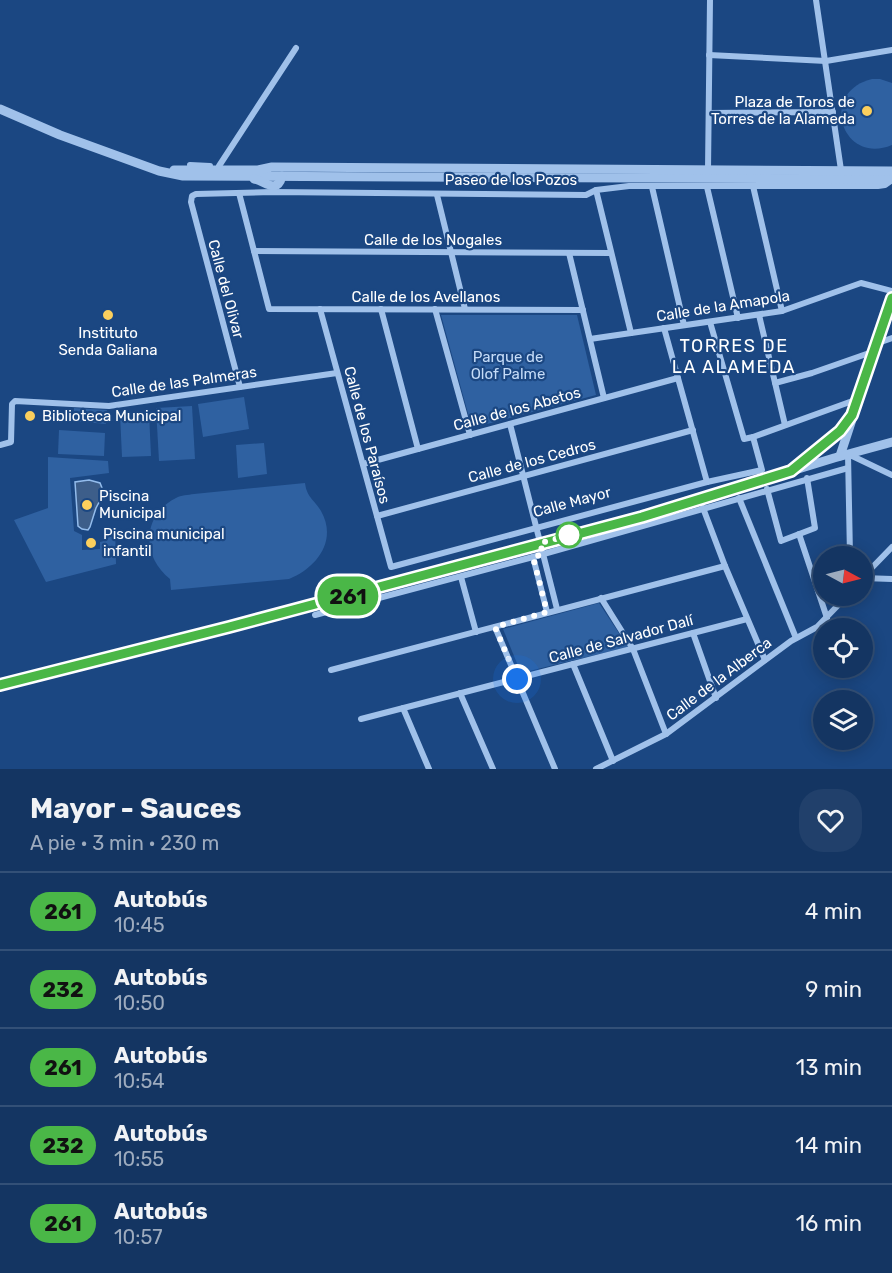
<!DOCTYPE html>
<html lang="es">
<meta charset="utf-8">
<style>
:root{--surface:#143562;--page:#21406b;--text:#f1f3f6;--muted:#9dabbe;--line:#335077}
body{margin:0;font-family:Rubik,sans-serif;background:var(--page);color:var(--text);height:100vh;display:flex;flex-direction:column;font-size:22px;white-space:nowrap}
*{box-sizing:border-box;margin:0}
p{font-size:20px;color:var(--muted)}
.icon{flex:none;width:33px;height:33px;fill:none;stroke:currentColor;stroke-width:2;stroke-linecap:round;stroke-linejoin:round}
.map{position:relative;height:769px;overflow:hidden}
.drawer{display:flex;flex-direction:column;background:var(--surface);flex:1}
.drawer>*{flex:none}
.badge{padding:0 12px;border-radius:20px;font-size:21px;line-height:39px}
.needle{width:39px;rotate:97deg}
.tools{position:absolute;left:813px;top:546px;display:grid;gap:12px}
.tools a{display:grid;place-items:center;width:60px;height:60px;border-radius:50%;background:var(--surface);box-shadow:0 3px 15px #0003,0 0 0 2px var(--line);font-size:30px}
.you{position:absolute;width:30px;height:30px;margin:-15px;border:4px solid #fff;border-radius:50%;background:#1a73e8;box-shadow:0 0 0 9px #1a73e833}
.map>.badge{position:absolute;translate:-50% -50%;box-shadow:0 0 0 3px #fff}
.round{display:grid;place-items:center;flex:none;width:63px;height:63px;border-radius:24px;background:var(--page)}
.overview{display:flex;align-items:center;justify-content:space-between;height:102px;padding:0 30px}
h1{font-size:28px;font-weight:700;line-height:45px}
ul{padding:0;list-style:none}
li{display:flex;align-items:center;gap:18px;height:78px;padding:0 30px;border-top:2px solid var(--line)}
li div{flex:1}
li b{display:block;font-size:22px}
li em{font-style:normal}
li .badge{min-width:66px;font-weight:700;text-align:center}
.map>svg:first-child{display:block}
.green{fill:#2f61a1}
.water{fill:#3d5e8a;stroke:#93bcec;stroke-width:1.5}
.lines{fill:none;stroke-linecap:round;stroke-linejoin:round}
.minor{stroke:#a0c1ea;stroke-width:6}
.tertiary{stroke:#a0c1ea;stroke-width:9}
.line-casing{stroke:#fff;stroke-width:14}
.line{stroke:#4ab747;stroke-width:9}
.walk{stroke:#fff;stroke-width:6;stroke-dasharray:0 10.8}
.poi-dot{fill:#fbcf5d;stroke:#1b4782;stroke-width:2}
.stop-dot{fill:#fff;stroke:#4ab747;stroke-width:3}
.labels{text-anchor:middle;stroke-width:4.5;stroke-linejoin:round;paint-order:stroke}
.poi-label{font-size:15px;fill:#fff;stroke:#1b4782;text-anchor:start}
.street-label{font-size:15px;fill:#fff;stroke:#1b4782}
.park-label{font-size:15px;fill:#c5dcf8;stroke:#1b4782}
.quarter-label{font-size:18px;letter-spacing:1.5px;fill:#fff;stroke:#1b4782}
</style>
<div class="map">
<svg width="892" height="769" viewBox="0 0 892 769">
<rect width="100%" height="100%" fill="#1b4782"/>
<!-- green -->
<g class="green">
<path d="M872,79H880L892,83V145C842,166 818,92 872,79Z"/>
<polygon points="441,315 577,315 596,395 472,428"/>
<polygon points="244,397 249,429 203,437 198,404"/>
<polygon points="192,406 195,459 159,461 156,408"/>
<polygon points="74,408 107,410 106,424 73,421"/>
<polygon points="149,413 151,456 122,457 120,414"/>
<polygon points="59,430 105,433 104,456 58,454"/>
<polygon points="264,443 267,474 238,478 236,445"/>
<polygon points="48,457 108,461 109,473 70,478 74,531 82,535 82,550 100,549 100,542 104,541 104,529 115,528 116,564 46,582 14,520 48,508"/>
<path d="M305,483C307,498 314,499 321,511C338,541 316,568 289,579L171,590L170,579C141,556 142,515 176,498C181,495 188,495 194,494Z"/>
<polygon points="599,603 628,647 521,673 503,629"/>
</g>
<!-- water -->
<polygon class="water" points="89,480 100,483 104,493 96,508 90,527 88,530 82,529 78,526 75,482"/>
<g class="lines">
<!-- minor -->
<g class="minor">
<polyline points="816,0 841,170"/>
<polyline points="709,55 826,61 892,50"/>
<polyline points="709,113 833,112"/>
<polyline points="190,165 210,166"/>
<polyline points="219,166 296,48"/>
<polyline points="708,170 710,0"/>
<polyline points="753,186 782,311"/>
<polyline points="652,187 684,325"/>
<polyline points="707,187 738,318"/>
<polyline points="596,190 631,333"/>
<polyline points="239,193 269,309 583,310"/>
<polyline points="437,195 465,309"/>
<polyline points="254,251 611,253"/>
<polyline points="569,253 604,398"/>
<polyline points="320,309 391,567 707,482 762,470 753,437 744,439 710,322"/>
<polyline points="381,309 418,449"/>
<polyline points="435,309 470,435"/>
<polyline points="759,315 785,425"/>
<polyline points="664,328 707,482"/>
<polyline points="590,339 782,311 861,283 892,291"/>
<polyline points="878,343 892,338"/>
<polyline points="775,383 812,373 875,351"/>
<polyline points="240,387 191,202 192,196 196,194 272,192 586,195 596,190 629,186 878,186 885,185 892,180"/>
<polyline points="510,424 557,609"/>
<polyline points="753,437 858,399"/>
<polyline points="0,445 11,442 12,404 15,401 109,406 337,373"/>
<polyline points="363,464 678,378"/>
<polyline points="767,489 781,541 815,528 807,478"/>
<polyline points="739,498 796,638"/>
<polyline points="703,508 725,566 765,660"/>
<polyline points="377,516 693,430"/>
<polyline points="799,534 827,618"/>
<polyline points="850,556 848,454 892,475"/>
<polyline points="533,557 547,612"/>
<polyline points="461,577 476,632"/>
<polyline points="862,578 892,547"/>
<polyline points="863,578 892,579"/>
<polyline points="601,598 633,649 666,734"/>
<polyline points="315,615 533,557 848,468"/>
<polyline points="495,627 555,769"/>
<polyline points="693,633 716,698"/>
<polyline points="573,664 613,761"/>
<polyline points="331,670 725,566"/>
<polyline points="460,693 493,769"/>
<polyline points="403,708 429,769"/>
<polyline points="361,719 747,619"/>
<polyline points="596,769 666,734 791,641 817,627 847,596"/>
</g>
<!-- tertiary -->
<g class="tertiary">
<polyline points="0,109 60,135 159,171 183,176 892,179"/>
<polyline points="174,170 258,170 272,167 892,171"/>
<path d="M254,179C265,181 277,195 282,176"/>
<polyline points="840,456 892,298"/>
<path d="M797,467C816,452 835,439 849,420"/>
<polyline points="0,685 309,606 483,558 642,517 834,458 892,442"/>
</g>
</g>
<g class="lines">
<defs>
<polyline id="line" points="0,685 229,627 642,517 791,471 840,431 852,415 892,298"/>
</defs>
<!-- line casing -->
<use href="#line" class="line-casing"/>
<!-- line -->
<use href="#line" class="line"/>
<!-- walk -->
<polyline class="walk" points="517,679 495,627 547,612 533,557 543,554 540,543 576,534 569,535"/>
</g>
<!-- markers -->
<g class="poi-dot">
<circle cx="867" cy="111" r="6"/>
<circle cx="108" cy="315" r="6"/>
<circle cx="30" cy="416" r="6"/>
<circle cx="87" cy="505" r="6"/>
<circle cx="91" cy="543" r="6"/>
</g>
<circle class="stop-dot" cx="569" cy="535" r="12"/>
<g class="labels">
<!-- poi labels -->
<g class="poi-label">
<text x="855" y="107" text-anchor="end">Plaza de Toros de<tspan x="855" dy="17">Torres de la Alameda</tspan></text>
<text x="108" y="338" text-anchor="middle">Instituto<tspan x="108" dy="17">Senda Galiana</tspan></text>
<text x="42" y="421">Biblioteca Municipal</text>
<text x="99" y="501">Piscina<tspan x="99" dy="17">Municipal</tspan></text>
<text x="103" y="539">Piscina municipal<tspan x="103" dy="17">infantil</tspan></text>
</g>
<!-- street labels -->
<g class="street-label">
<text x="511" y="185">Paseo de los Pozos</text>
<text x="433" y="245">Calle de los Nogales</text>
<text transform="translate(226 289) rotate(75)" y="5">Calle del Olivar</text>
<text x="426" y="302">Calle de los Avellanos</text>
<text transform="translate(723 306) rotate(-9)" y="5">Calle de la Amapola</text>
<text transform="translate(184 382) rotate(-8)" y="5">Calle de las Palmeras</text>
<text transform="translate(517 409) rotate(-15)" y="5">Calle de los Abetos</text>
<text transform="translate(367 435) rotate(75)" y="5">Calle de los Paraísos</text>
<text transform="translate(532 461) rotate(-15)" y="5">Calle de los Cedros</text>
<text transform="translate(572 502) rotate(-15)" y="5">Calle Mayor</text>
<text transform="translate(621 639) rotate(-15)" y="5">Calle de Salvador Dalí</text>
<text transform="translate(719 679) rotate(-37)" y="5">Calle de la Alberca</text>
</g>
<!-- park labels -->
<g class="park-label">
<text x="508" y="362">Parque de<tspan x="508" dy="17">Olof Palme</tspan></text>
</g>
<!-- quarter labels -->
<g class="quarter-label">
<text x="734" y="352">TORRES DE<tspan x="734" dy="21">LA ALAMEDA</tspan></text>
</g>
</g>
</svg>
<div class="tools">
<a><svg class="needle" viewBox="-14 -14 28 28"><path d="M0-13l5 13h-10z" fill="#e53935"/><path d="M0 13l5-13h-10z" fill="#9dabbe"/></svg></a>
<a><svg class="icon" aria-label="locate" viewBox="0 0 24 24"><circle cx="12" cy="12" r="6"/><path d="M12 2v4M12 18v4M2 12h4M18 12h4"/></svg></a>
<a><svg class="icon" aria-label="layers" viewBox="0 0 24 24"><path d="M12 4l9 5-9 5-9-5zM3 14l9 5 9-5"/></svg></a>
</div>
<div class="you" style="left:517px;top:679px"></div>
<b class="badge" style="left:348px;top:596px;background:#4ab747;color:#111">261</b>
</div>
<section class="drawer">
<div class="overview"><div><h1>Mayor - Sauces</h1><p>A pie · 3 min · 230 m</p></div><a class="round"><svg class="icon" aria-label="heart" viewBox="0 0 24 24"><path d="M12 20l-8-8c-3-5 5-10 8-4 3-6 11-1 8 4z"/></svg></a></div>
<ul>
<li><span class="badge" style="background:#4ab747;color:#111">261</span><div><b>Autobús</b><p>10:45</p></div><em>4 min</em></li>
<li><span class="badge" style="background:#4ab747;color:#111">232</span><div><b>Autobús</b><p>10:50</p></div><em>9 min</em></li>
<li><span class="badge" style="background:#4ab747;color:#111">261</span><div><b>Autobús</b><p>10:54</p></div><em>13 min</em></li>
<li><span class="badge" style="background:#4ab747;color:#111">232</span><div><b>Autobús</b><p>10:55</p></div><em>14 min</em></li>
<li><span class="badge" style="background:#4ab747;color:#111">261</span><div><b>Autobús</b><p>10:57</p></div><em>16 min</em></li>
</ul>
</section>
